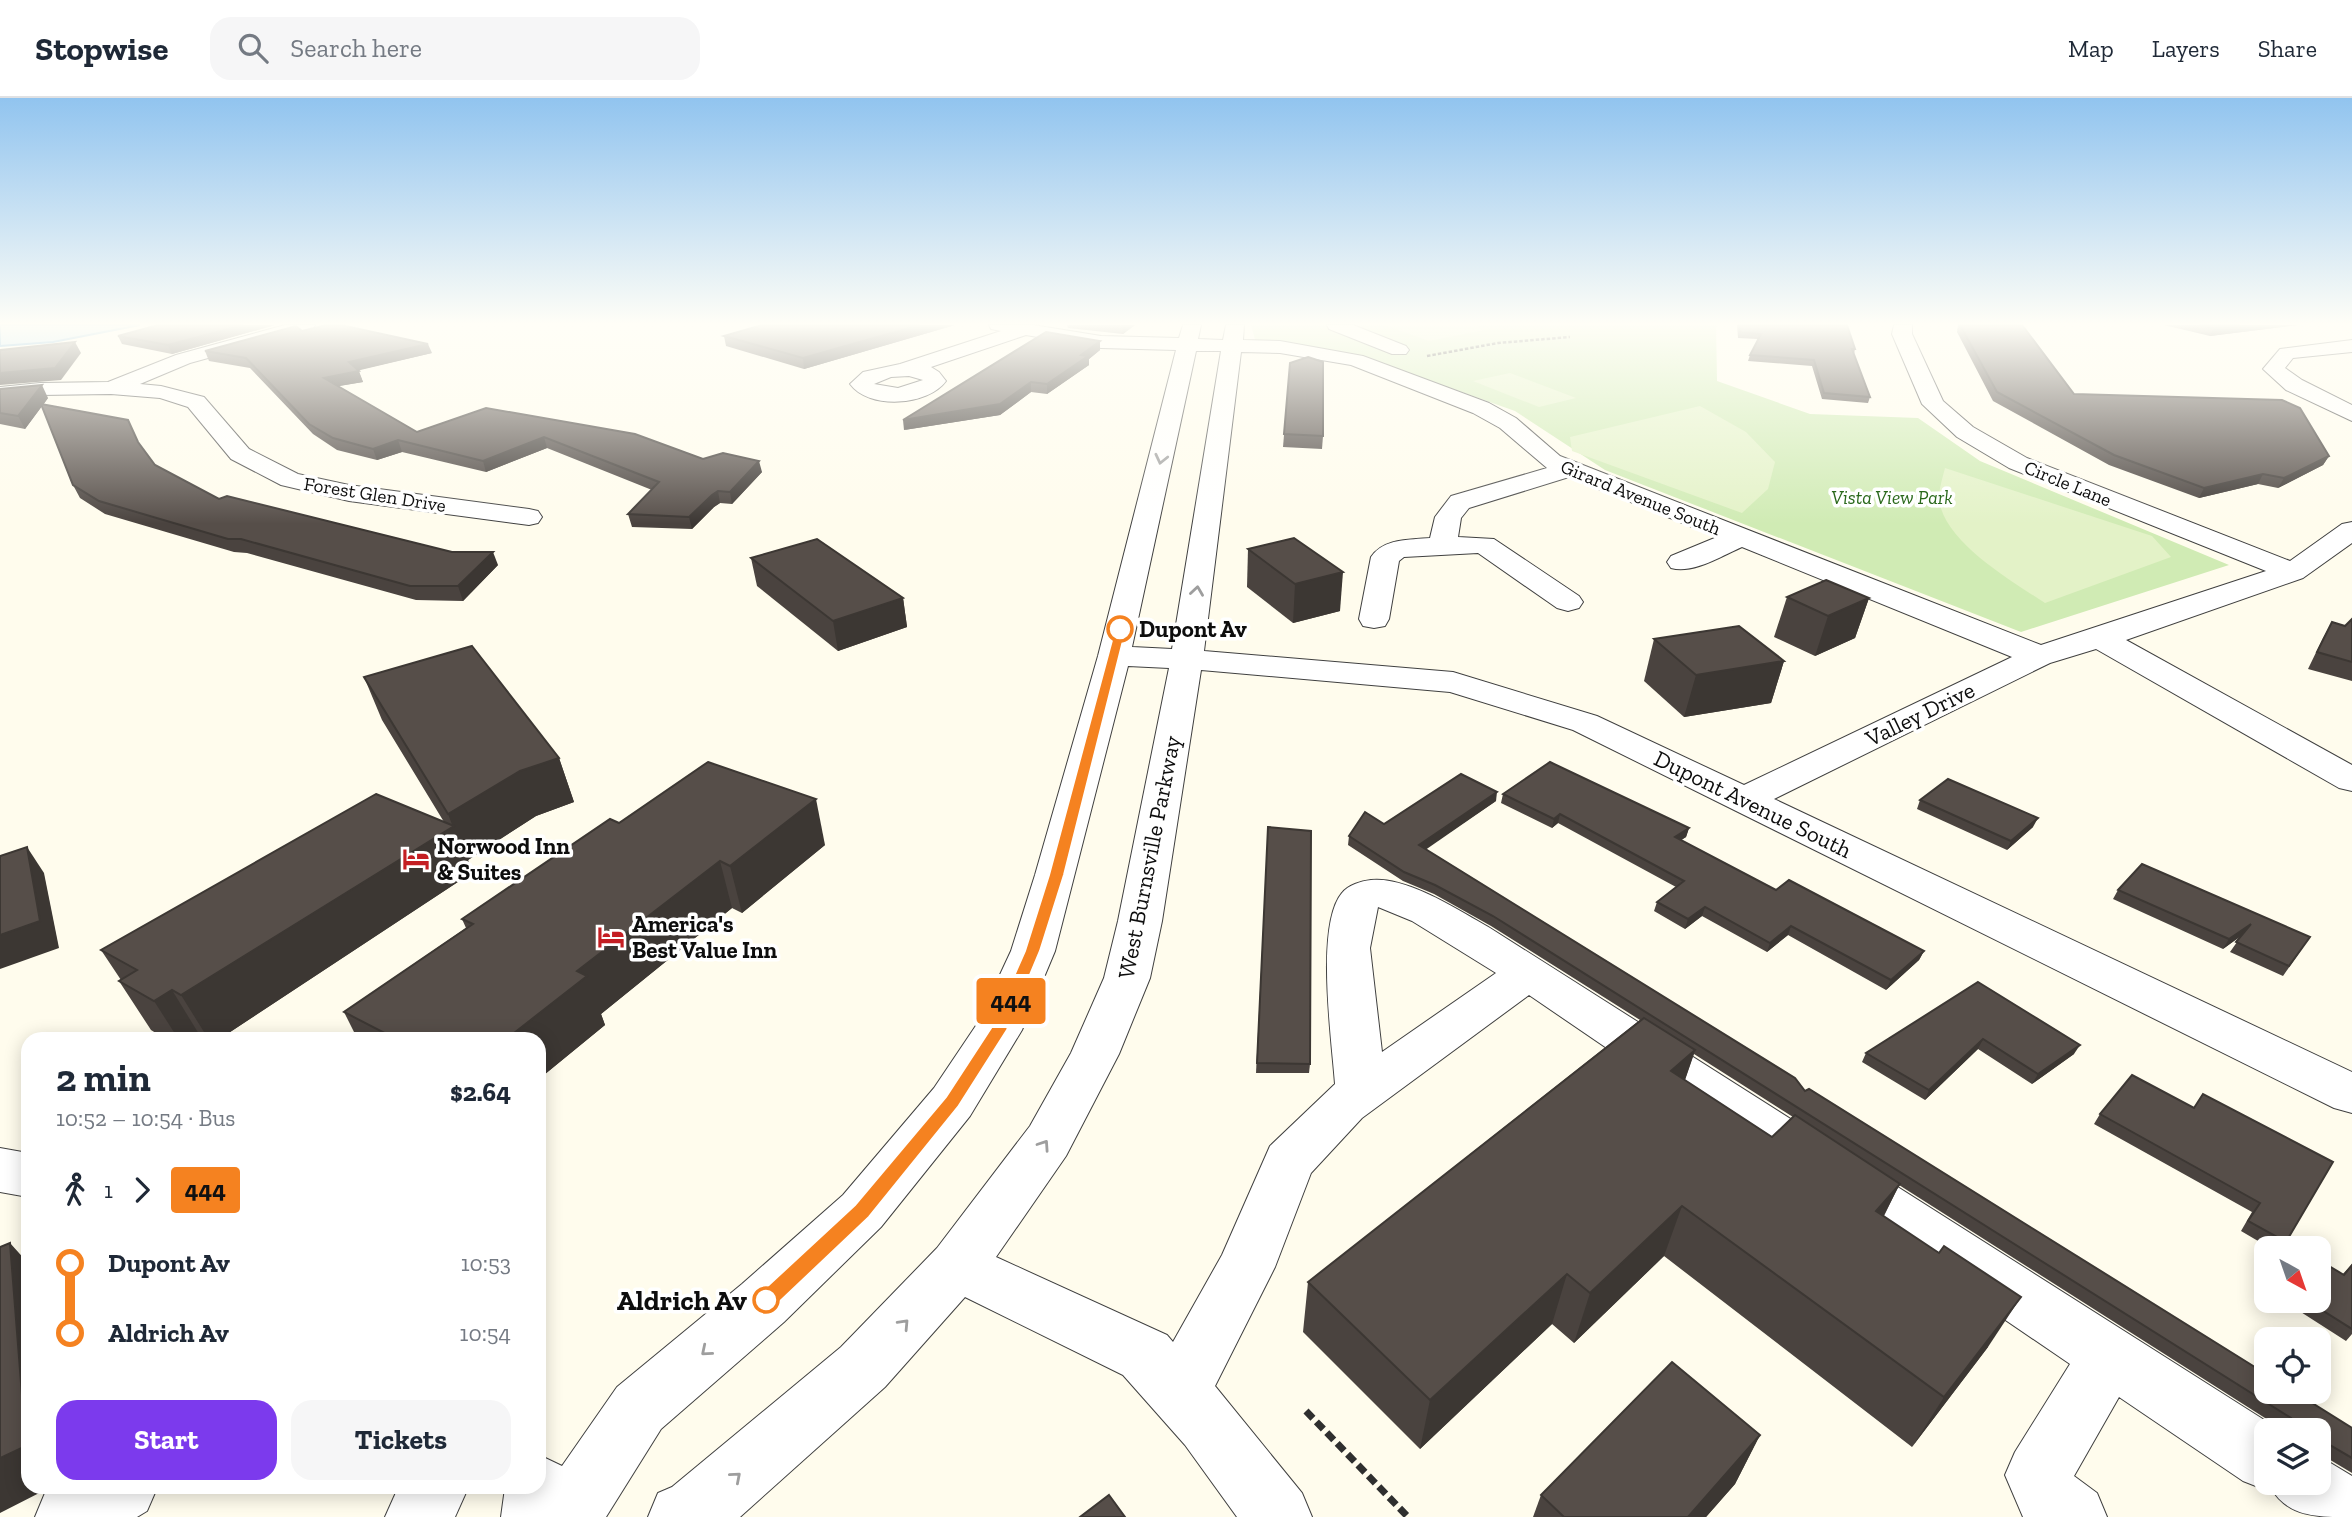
<!DOCTYPE html>
<meta charset="utf-8">
<style>
:root{--surface:#fff;--page:#f6f6f7;--text:#1f2937;--muted:#747a83;--line:#e0e1e3;--accent:#7c3aed}
body{margin:0;font-family:"Zilla Slab",serif;background:var(--page);color:var(--text);height:100vh;display:flex;flex-direction:column;font-size:26px;white-space:nowrap}
*{box-sizing:border-box;margin:0}
p{font-size:23px;color:var(--muted)}
.icon{flex:none;width:38px;height:38px;fill:none;stroke:currentColor;stroke-width:2;stroke-linecap:round;stroke-linejoin:round}
.map{position:relative;flex:1;overflow:hidden}
.sheet{position:absolute;left:21px;top:934px;width:525px;height:462px;display:flex;flex-direction:column;background:var(--surface);border-radius:21px;box-shadow:0 4px 18px #0003}
.sheet>*{flex:none}
.badge{padding:0 14px;border-radius:5px;font-size:24px;line-height:46px}
.needle{width:46px;rotate:140deg}
.controls{position:absolute;left:2254px;top:1138px;display:grid;gap:14px}
.controls a{display:grid;place-items:center;width:77px;height:77px;border-radius:14px;background:var(--surface);box-shadow:0 4px 18px #0003;font-size:35px}
.map>.badge{position:absolute;translate:-50% -50%;box-shadow:0 0 0 4px #fff}
.legs{display:flex;align-items:center;gap:10px;height:77px;padding:0 35px;font-size:23px}
.legs p{margin-inline-start:auto}
.overview{display:flex;align-items:center;justify-content:space-between;height:119px;padding:0 35px}
h1{font-size:38px;font-weight:700;line-height:52px}
.button{display:flex;gap:14px;margin-top:auto;padding:14px 35px}
.button a{flex:1;height:80px;border-radius:21px;background:var(--accent);color:#fff;font-size:28px;font-weight:700;line-height:80px;text-align:center}
.button a+a{background:var(--page);color:var(--text)}
ul{padding:0 35px;list-style:none}
li{display:flex;align-items:center;gap:24px;height:70px;font-size:26px}
li i{display:grid;place-items:center;width:10px;height:100%;margin:0 9px;background:currentColor}
li i::after{content:'';width:18px;height:18px;margin:-9px;border:5px solid;border-radius:50%;background:var(--surface)}
li p{margin-inline-start:auto}
li:first-child i{background:linear-gradient(#0000 50%,currentColor 0)}
li:last-child i{background:linear-gradient(currentColor 50%,#0000 0)}
header{display:flex;align-items:center;gap:42px;box-sizing:border-box;height:98px;padding:0 35px;background:var(--surface);border-bottom:2px solid var(--line)}
header strong{font-size:33px}
nav{display:flex;gap:38px;margin-inline-start:auto;font-size:24px}
.search{width:490px;height:63px;background:var(--page);display:flex;align-items:center;gap:18px;box-sizing:border-box;padding:0 24px;border-radius:21px;color:var(--muted);font-size:26px}
.map>svg:first-child{display:block}
.green{fill:#d0ebb4}
.pitch{fill:#e3f2c7}
.water{fill:#aedcf9;stroke:#3191d4;stroke-width:2}
.lines{fill:none;stroke-linecap:round;stroke-linejoin:round}
.minor-casing{stroke:#404040;stroke-width:2}
.path-far1{stroke:#2f2f2f;stroke-width:2.5;stroke-dasharray:3.5 2;stroke-linecap:butt}
.path{stroke:#2f2f2f;stroke-width:7;stroke-dasharray:10 5;stroke-linecap:butt}
.minor{fill:#fff;fill-rule:evenodd}
.wall{fill:#4a433f;fill-rule:evenodd}
.shaded-wall{fill:#3c3733}
.building{fill:#564e49;stroke:#3c3733;stroke-width:2}
.oneway{stroke:#9e9e9e}
.line-1{fill:#f58220;stroke:#fff;stroke-width:2}
.stop-1-dot{fill:#fff;stroke:#f58220;stroke-width:3.5}
.labels{text-anchor:middle;stroke-width:7;stroke-linejoin:round;paint-order:stroke}
.far-street-label{font-size:19px;fill:#0d0d0d;stroke:#fff}
.far-park-label{font-size:19px;font-style:italic;fill:#29681a;stroke:#fff}
.stop-label{font-size:23px;font-weight:bold;fill:#0d0d0d;stroke:#fff;text-anchor:start}
.street-label{font-size:23px;fill:#0d0d0d;stroke:#fff}
.poi-label{font-size:23px;font-weight:bold;fill:#0d0d0d;stroke:#fff;text-anchor:start}
.near-stop-label{font-size:28px;font-weight:bold;fill:#0d0d0d;stroke:#fff;text-anchor:end}
</style>
<header>
<strong>Stopwise</strong>
<div class="search"><svg class="icon" aria-label="search" viewBox="0 0 24 24"><circle cx="10" cy="10" r="6"/><path d="M15 15l6 6"/></svg>Search here</div>
<nav><a>Map</a><a>Layers</a><a>Share</a></nav>
</header>
<div class="map">
<svg width="2352" height="1419" viewBox="0 0 2352 1419">
<rect width="100%" height="100%" fill="#fffced"/>
<!-- green -->
<polygon class="green" points="1251,227 1716,227 1717,283 1810,316 1918,320 1980,363 2229,467 2021,534 1605,372 1515,313 1366,260 1307,248 1256,245"/>
<!-- pitch -->
<g class="pitch">
<polygon points="1384,227 1476,227 1484,232 1429,243"/>
<polygon points="1510,275 1576,300 1539,309 1473,283"/>
<polygon points="1700,308 1746,334 1775,364 1768,391 1742,415 1572,353 1570,339"/>
<path d="M1945,370L2152,438L2171,459L2045,505C2013,484 1937,440 1939,396C1940,388 1943,378 1945,370Z"/>
</g>
<!-- water -->
<polygon class="water" points="0,227 140,227 53,244 0,248"/>
<g class="lines">
<defs>
<g id="minor">
<polygon points="285,227 315,227 313,231 190,265 140,286 161,288 204,299 249,351 298,376 349,387 529,411 538,413 542,419 538,425 529,427 349,403 281,387 231,361 188,309 160,300 111,296 40,297 0,301 0,289 40,285 108,284 176,257"/>
<path d="M989,227H1033L1101,238L1179,240L1183,227H1201L1198,241L1223,242L1226,227H1244L1243,242L1280,243L1363,258L1489,305L1516,320L1560,358L2041,547L2266,473L2009,370L1957,339L1922,306L1892,236L1894,227H1912V236L1943,303L1973,329L2027,360L2290,463L2342,426L2352,424V445L2303,480L2126,542L2352,667V693L2339,690L2096,551L2050,565L1774,701L2352,974V1015L2334,1010L1573,632L1450,594L1201,572L1162,823L1150,880L1119,956L1066,1058L996,1159L1167,1237L1173,1244L1222,1157L1270,1048L1335,986C1332,943 1315,827 1342,795C1348,787 1361,783 1371,782C1407,778 1460,813 1490,830L2280,1332H2266V1384H2319V1358L2352,1378V1419C2316,1419 2288,1419 2271,1390L2266,1392L2243,1383L2119,1299L2074,1378L2097,1395L2107,1419H2023L2005,1377L2015,1354L2070,1266L1529,897L1362,1020L1311,1075L1275,1169L1215,1288L1302,1395L1312,1419H1237L1185,1347L1123,1277L965,1199L885,1289L740,1419H648L658,1395L672,1389L841,1249L937,1150L1030,1028L1071,955L1104,880L1118,823L1169,570L1128,568L1055,853L1022,932L970,1018L881,1129L784,1224L661,1331L606,1419H501L505,1390H539V1357L562,1368L617,1289L742,1186L843,1097L934,990L977,926L1011,853L1035,777L1098,558L1176,252L1101,250L1026,237L931,269L939,274L946,283C928,308 869,312 850,286L863,274L900,266L1001,233L991,231ZM1196,253H1221L1172,551L1132,549ZM1241,254L1280,255L1351,267L1473,315L1500,330L1547,370L1451,398L1435,419L1430,440C1409,442 1384,440 1371,459L1359,521L1363,528L1374,530L1385,528L1389,521L1399,463L1404,459L1478,455L1557,510L1568,513L1579,510L1583,504L1579,498L1494,441L1458,439L1461,420L1469,410L1569,379L1717,439L1671,458L1667,464L1671,470C1694,476 1721,458 1742,449L2012,559L1744,687L1597,618L1453,574L1204,553ZM909,278L923,282L898,290L874,286L891,279ZM1378,809L1412,823L1496,875L1382,954L1370,850Z"/>
<polygon points="1327,227 1353,227 1406,248 1409,252 1406,256 1392,256 1329,231"/>
<polygon points="2352,242 2352,254 2293,260 2285,270 2302,282 2352,307 2352,323 2286,292 2263,271 2280,251"/>
<polygon points="0,1050 28,1055 28,1099 0,1094"/>
<polygon points="56,1390 157,1390 147,1413 137,1419 35,1419 45,1395"/>
<polygon points="398,1390 468,1390 455,1419 385,1419"/>
</g>
</defs>
<!-- minor casing -->
<use href="#minor" class="minor-casing"/>
<!-- path-far1 -->
<polyline class="path-far1" points="1427,258 1498,245 1570,239"/>
<!-- path -->
<polyline class="path" points="1306,1313 1408,1419"/>
<!-- minor -->
<use href="#minor" class="minor"/>
</g>
<!-- wall -->
<g class="wall">
<polygon points="158,227 275,227 172,256 122,246 118,238"/>
<polygon points="762,227 955,227 804,271 726,248 724,238"/>
<polygon points="1067,227 1135,227 1123,236 1068,230"/>
<polygon points="1737,227 1847,227 1855,251 1854,256 1870,299 1868,305 1822,301 1812,268 1748,263 1750,257 1758,241 1738,240"/>
<polygon points="1958,227 2022,227 2074,296 2329,358 2323,367 2278,390 2258,386 2199,400 2109,367 1993,303 1957,234"/>
<polygon points="2164,227 2298,227 2210,238"/>
<polygon points="302,233 432,255 358,272 363,284 338,288 417,334 486,310 762,374 732,406 720,405 714,409 692,431 632,429 628,416 652,392 547,350 486,374 402,354 377,362 337,352 313,336 250,270 209,263 205,253"/>
<polygon points="1100,243 1100,252 1089,261 1089,267 1047,296 1031,294 1000,317 904,332"/>
<polygon points="1290,265 1323,338 1322,351 1283,349"/>
<polygon points="0,291 48,300 43,307 139,346 155,367 219,401 498,467 463,503 416,502 247,455 234,454 105,416 80,400 73,387 42,308 25,331 0,326"/>
<polygon points="1248,451 1340,513 1293,525 1247,489"/>
<polygon points="751,460 903,500 907,529 838,553 757,488"/>
<polygon points="1787,499 1869,500 1855,540 1815,558 1774,539"/>
<polygon points="2352,521 2352,583 2308,571 2323,540 2332,524 2345,528"/>
<polygon points="1654,541 1784,563 1771,605 1684,619 1644,583"/>
<polygon points="364,579 559,660 574,704 536,718 468,762 473,774 218,942 167,942 151,932 119,883 121,882 101,852 444,724 382,622"/>
<polygon points="1503,696 1689,730 1686,739 1681,742 1776,792 1924,853 1919,862 1886,892 1788,837 1767,854 1702,818 1685,831 1654,813 1657,804 1676,789 1558,725 1552,730 1501,705"/>
<polygon points="1920,702 2033,729 2007,752 1917,711"/>
<path d="M1496,703L1425,751L1805,993L2352,1330V1375L2327,1360L2326,1372L2319,1379V1332H2271L2276,1327L1899,1087L1884,1118L1988,1249L1912,1349L1664,1158L1574,1245L1552,1226L1420,1351L1303,1234L1308,1184L1640,922L1491,828L1434,796L1403,783L1348,747L1349,738L1384,726ZM1694,956L1793,1019L1772,1039L1685,982Z"/>
<polygon points="619,725 825,747 742,815 732,810 601,916 605,927 539,981 539,942 358,942 344,914 466,830 462,821"/>
<polygon points="1268,729 1310,966 1309,975 1256,975"/>
<polygon points="2118,792 2310,839 2283,878 2230,854 2242,837 2223,851 2113,801"/>
<polygon points="1978,884 2074,956 2032,986 1978,951 1925,1002 1862,964 1866,955"/>
<polygon points="2194,1010 2333,1064 2286,1144 2281,1150 2270,1150 2241,1133 2252,1114 2094,1026 2100,1016"/>
<polygon points="2352,1166 2352,1236 2346,1243 2282,1202 2319,1202"/>
<polygon points="1760,1337 1735,1386 1706,1419 1533,1419 1541,1397"/>
</g>
<!-- shaded-wall -->
<g class="shaded-wall">
<polygon points="243,227 275,227 172,256 168,247"/>
<polygon points="920,227 955,227 804,271 803,260"/>
<polygon points="1122,227 1135,227 1123,236"/>
<polygon points="2240,227 2298,227 2210,238 2213,230"/>
<polygon points="1100,243 1100,252 1089,261 1089,267 1047,296 1047,286 1081,257"/>
<polygon points="75,244 81,255 61,282 0,287 0,275"/>
<polygon points="428,246 432,255 352,274 349,264"/>
<polygon points="359,273 363,284 328,290 324,280"/>
<polygon points="1031,284 1031,294 1000,317 904,332 903,322"/>
<polygon points="42,287 48,300 25,331 18,318"/>
<polygon points="544,339 547,350 486,374 483,363"/>
<polygon points="398,342 402,354 377,362 373,351"/>
<polygon points="2329,358 2323,367 2278,390 2284,380"/>
<polygon points="759,363 762,374 732,406 730,394"/>
<polygon points="2263,376 2258,386 2199,400 2204,390"/>
<polygon points="718,393 720,405 714,409 692,431 689,419 712,397"/>
<polygon points="493,454 498,467 463,503 458,488"/>
<polygon points="1343,474 1340,513 1293,525 1295,486"/>
<polygon points="903,500 907,529 838,553 833,523"/>
<polygon points="1869,500 1855,540 1815,558 1828,518"/>
<polygon points="1784,563 1771,605 1684,619 1696,577"/>
<polygon points="559,660 574,704 536,718 468,762 473,774 218,942 209,942 181,897 453,729 448,716 520,673"/>
<polygon points="1497,694 1496,703 1418,757 1419,747"/>
<polygon points="816,701 825,747 742,815 730,768"/>
<polygon points="1560,716 1558,725 1552,730 1554,721"/>
<polygon points="2038,720 2033,729 2007,752 2011,743"/>
<polygon points="1689,730 1686,739 1672,748 1675,739"/>
<polygon points="27,749 44,775 59,850 0,871 0,837"/>
<polygon points="720,763 732,810 601,916 605,927 539,981 539,942 505,942 577,873"/>
<polygon points="1705,809 1702,818 1685,831 1688,821"/>
<polygon points="2251,826 2245,835 2223,851 2229,841"/>
<polygon points="1791,828 1788,837 1767,854 1770,845"/>
<polygon points="1924,853 1919,862 1886,892 1891,882"/>
<polygon points="172,892 202,941 201,942 179,942 154,903"/>
<polygon points="1983,941 1978,951 1925,1002 1929,992"/>
<polygon points="2080,947 2074,956 2032,986 2038,976"/>
<polygon points="1695,952 1678,1002 1671,973"/>
<polygon points="1900,1086 1874,1136 1876,1113"/>
<polygon points="1682,1108 1664,1158 1574,1245 1590,1195"/>
<polygon points="10,1145 28,1165 28,1390 49,1390 0,1415 0,1360"/>
<polygon points="1567,1176 1552,1226 1420,1351 1430,1302"/>
<polygon points="2021,1199 1988,1249 1912,1349 1944,1299"/>
<polygon points="1760,1337 1735,1386 1706,1419 1688,1419"/>
</g>
<!-- building -->
<g class="building">
<polygon points="158,227 243,227 168,247 118,238"/>
<polygon points="326,227 341,227 428,246 349,264 359,273 324,280 417,334 486,310 635,336 703,361 723,355 759,363 730,394 718,393 712,397 689,419 628,416 659,384 544,339 483,363 398,342 373,351 333,340 309,326 246,260 205,253 296,228 302,233"/>
<polygon points="762,227 920,227 803,260 724,238"/>
<polygon points="1739,227 1847,227 1855,251 1852,251 1870,299 1824,295 1814,262 1750,257 1761,236 1740,234"/>
<polygon points="1960,227 2022,227 2074,296 2282,302 2300,310 2329,358 2284,380 2263,376 2204,390 2114,357 1997,294"/>
<polygon points="2200,227 2240,227 2213,230"/>
<polygon points="1046,234 1100,243 1081,257 1088,258 1047,286 1031,284 1000,306 903,322"/>
<polygon points="75,244 55,270 0,275 0,252"/>
<polygon points="1308,259 1323,264 1323,338 1284,336 1290,265"/>
<polygon points="42,287 18,318 0,315 0,291"/>
<polygon points="41,306 128,322 138,344 155,367 219,401 227,398 452,454 493,454 458,488 410,488 241,441 228,441 99,403 73,387"/>
<polygon points="1294,440 1343,474 1295,486 1248,451"/>
<polygon points="817,441 903,500 833,523 751,460"/>
<polygon points="1826,482 1869,500 1828,518 1787,499"/>
<polygon points="2352,521 2352,564 2317,554 2332,524 2345,528"/>
<polygon points="1739,528 1784,563 1696,577 1654,541"/>
<polygon points="472,548 559,660 520,673 448,716 364,579"/>
<polygon points="708,664 816,701 730,768 720,763 577,873 587,878 505,942 398,942 344,914 473,826 462,821 610,721 619,725"/>
<polygon points="1550,664 1689,730 1675,739 1776,792 1789,782 1924,853 1891,882 1791,828 1770,845 1705,809 1688,821 1657,804 1684,783 1560,716 1554,721 1503,696"/>
<polygon points="1461,676 1497,694 1419,747 1795,980 1805,993 1809,991 2266,1276 2266,1293 2293,1293 2352,1330 2352,1360 2328,1346 2326,1372 2319,1367 2319,1332 2278,1332 2278,1325 2289,1325 2291,1320 1493,818 1435,787 1404,774 1349,738 1365,714 1384,726"/>
<polygon points="1948,681 2038,720 2011,743 1920,702"/>
<polygon points="376,696 454,728 181,897 172,892 154,903 119,883 137,872 101,852"/>
<polygon points="1268,729 1311,733 1310,966 1257,965"/>
<polygon points="27,749 40,823 0,837 0,758"/>
<polygon points="2142,766 2310,839 2289,868 2236,844 2251,826 2229,841 2118,792"/>
<polygon points="1978,884 2080,947 2038,976 1983,941 1929,992 1866,955"/>
<polygon points="1644,920 1695,952 1671,973 1772,1039 1795,1017 1900,1086 1876,1113 1939,1155 1944,1148 2021,1199 1944,1299 1682,1108 1590,1195 1567,1176 1430,1302 1308,1184"/>
<polygon points="2132,977 2194,1010 2203,996 2333,1064 2286,1144 2248,1123 2260,1105 2100,1016"/>
<polygon points="10,1145 26,1348 0,1360 0,1149"/>
<polygon points="2319,1162 2344,1177 2352,1167 2352,1231 2306,1202 2319,1202"/>
<polygon points="1672,1264 1760,1337 1688,1419 1564,1419 1541,1397"/>
<polygon points="1109,1397 1125,1419 1080,1419"/>
</g>
<!-- one-way arrows -->
<defs><path id="oneway-chevron" d="M-2-3.5L2.5 0L-2 3.5" fill="none" stroke-width="1.6" stroke-linecap="round" stroke-linejoin="round" transform="scale(1.75)"/></defs>
<g class="oneway">
<use href="#oneway-chevron" transform="translate(1161 361) rotate(103)"/>
<use href="#oneway-chevron" transform="translate(1197 493) rotate(-82)"/>
<use href="#oneway-chevron" transform="translate(1044 1047) rotate(-56)"/>
<use href="#oneway-chevron" transform="translate(904 1226) rotate(-47)"/>
<use href="#oneway-chevron" transform="translate(706 1253) rotate(140)"/>
<use href="#oneway-chevron" transform="translate(736 1379) rotate(-41)"/>
</g>
<!-- sky -->
<linearGradient id="sky" x2="0" y2="1"><stop stop-color="#91c4ef"/><stop offset="0.53" stop-color="#fffef7"/><stop offset="1" stop-color="#fffef7" stop-opacity="0"/></linearGradient>
<rect width="2352" height="426" fill="url(#sky)"/>
<!-- line-1 -->
<polygon class="line-1" points="1120,528 1126,531 1064,777 1040,853 1007,932 958,1009 869,1119 774,1209 766,1212 759,1209 756,1202 759,1196 855,1107 946,999 991,930 1025,853 1049,777 1115,531"/>
<!-- icons -->
<defs>
<symbol id="hotel-bare" viewBox="-9 -9 18 18"><path d="M-6-4.5h1.5V1H6V5H4.5V3h-9V5H-6ZM-4 0a1.8 1.8 0 1 1 3.6 0ZM.5 0V-2.5h3Q6-2.5 6 0Z" fill="#c41e23" stroke="#fff" stroke-width="2.5" paint-order="stroke"/></symbol>
</defs>
<g fill-rule="evenodd">
<use href="#hotel-bare" x="397" y="742" width="38" height="38"/>
<use href="#hotel-bare" x="592" y="820" width="38" height="38"/>
</g>
<!-- markers -->
<g class="stop-1-dot">
<circle cx="1120" cy="531" r="12"/>
<circle cx="766" cy="1202" r="12"/>
</g>
<g class="labels">
<!-- far-street labels -->
<g class="far-street-label">
<text transform="translate(2068 385) rotate(22)" y="7">Circle Lane</text>
<text transform="translate(375 396) rotate(9)" y="7">Forest Glen Drive</text>
<text transform="translate(1641 399) rotate(22)" y="7">Girard Avenue South</text>
</g>
<!-- far-park labels -->
<g class="far-park-label">
<text x="1892" y="406">Vista View Park</text>
</g>
<!-- stop labels -->
<g class="stop-label">
<text x="1139" y="539">Dupont Av</text>
</g>
<!-- street labels -->
<g class="street-label">
<text transform="translate(1920 616) rotate(-26)" y="8">Valley Drive</text>
<text transform="translate(1753 706) rotate(26)" y="8">Dupont Avenue South</text>
<text transform="translate(1149 759) rotate(-79)" y="8">West Burnsville Parkway</text>
</g>
<!-- poi labels -->
<g class="poi-label">
<text x="437" y="756">Norwood Inn<tspan x="437" dy="26">&amp; Suites</tspan></text>
<text x="632" y="834">America's<tspan x="632" dy="26">Best Value Inn</tspan></text>
</g>
<!-- near-stop labels -->
<g class="near-stop-label">
<text x="747" y="1212">Aldrich Av</text>
</g>
</g>
</svg>
<div class="controls">
<a><svg class="needle" viewBox="-14 -14 28 28"><path d="M0-13l5 13h-10z" fill="#e53935"/><path d="M0 13l5-13h-10z" fill="#747a83"/></svg></a>
<a><svg class="icon" aria-label="locate" viewBox="0 0 24 24"><circle cx="12" cy="12" r="6"/><path d="M12 2v4M12 18v4M2 12h4M18 12h4"/></svg></a>
<a><svg class="icon" aria-label="layers" viewBox="0 0 24 24"><path d="M12 4l9 5-9 5-9-5zM3 14l9 5 9-5"/></svg></a>
</div>
<b class="badge" style="left:1011px;top:903px;background:#f58220;color:#111">444</b>
<section class="sheet">
<div class="overview"><div><h1>2 min</h1><p>10:52 – 10:54 · Bus</p></div><b>$2.64</b></div>
<div class="legs"><svg class="icon" aria-label="walk" viewBox="0 0 24 24"><circle cx="13" cy="4" r="2"/><path d="M13 8l-2 6 4 7M11 14l-3 7M7 12l3-4h3l4 4"/></svg>1<svg class="icon" aria-label="forward" viewBox="0 0 24 24"><path d="M9 5l7 7-7 7"/></svg><b class="badge" style="background:#f58220;color:#111">444</b></div>
<ul>
<li><i style="color:#f58220"></i><b>Dupont Av</b><p>10:53</p></li>
<li><i style="color:#f58220"></i><b>Aldrich Av</b><p>10:54</p></li>
</ul>
<div class="button"><a>Start</a><a>Tickets</a></div>
</section>
</div>
